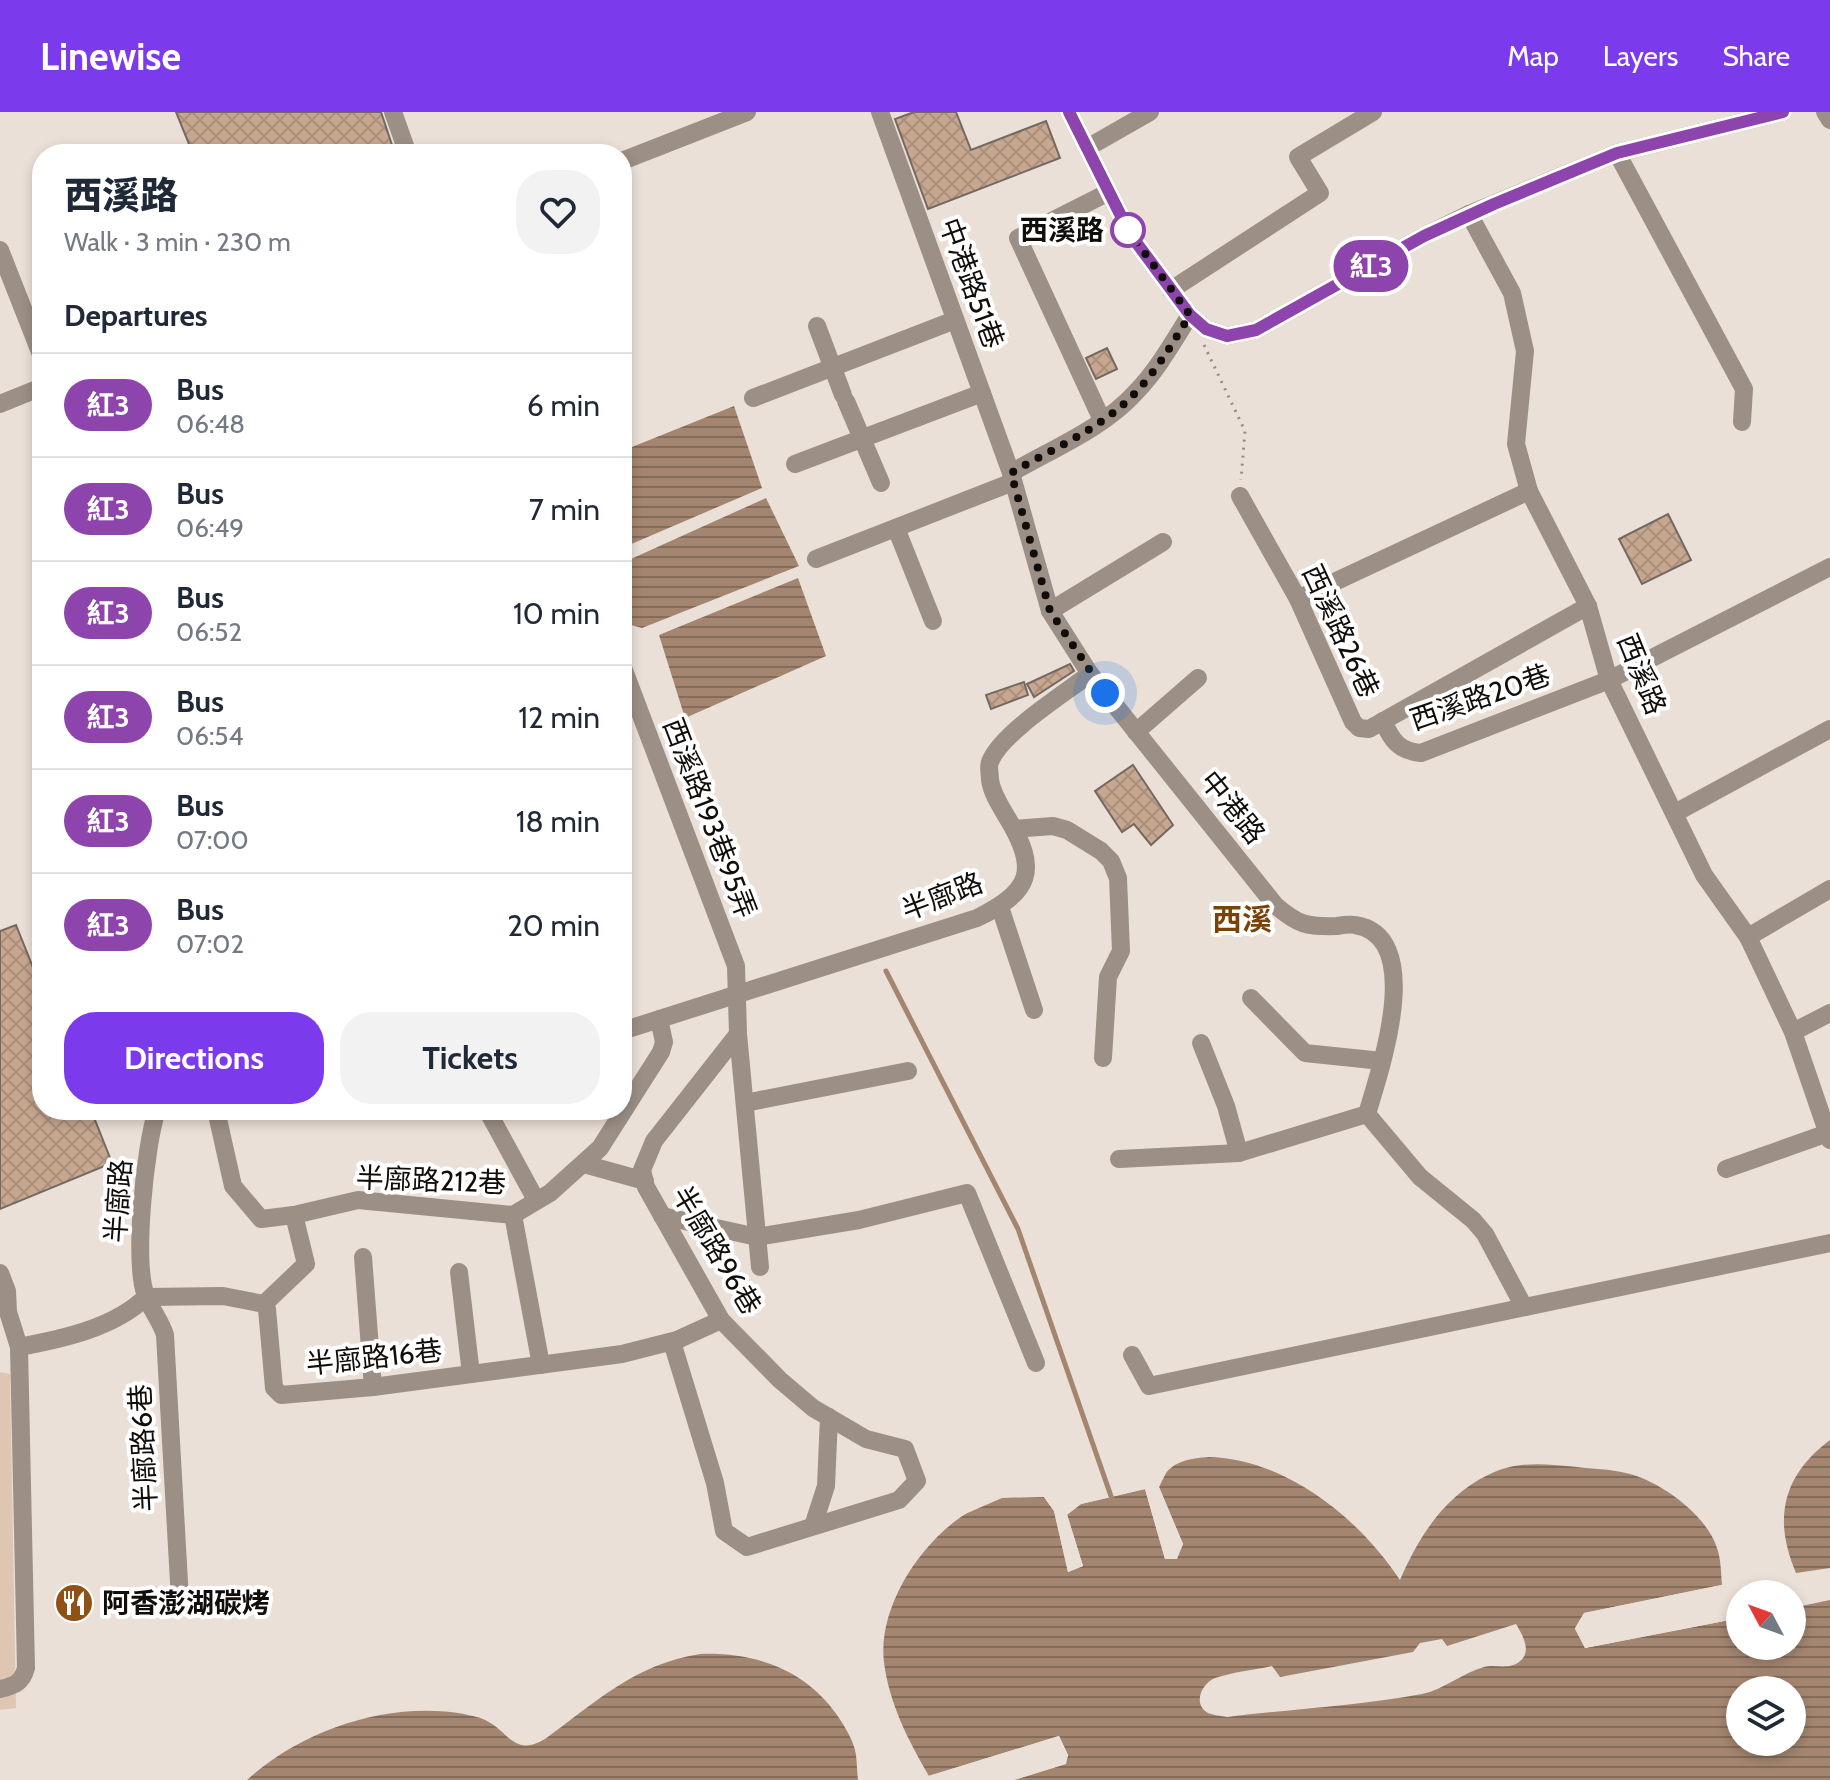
<!DOCTYPE html>
<meta charset="utf-8">
<style>
:root{--surface:#fff;--page:#f2f2f3;--text:#1f2937;--muted:#747a83;--line:#e0e1e3;--accent:#7c3aed}
body{margin:0;font-family:Cabin,"Noto Sans TC",sans-serif;background:var(--page);color:var(--text);height:100vh;display:flex;flex-direction:column;font-size:30px;white-space:nowrap}
*{box-sizing:border-box;margin:0}
p{font-size:26px;color:var(--muted)}
.icon{flex:none;width:44px;height:44px;fill:none;stroke:currentColor;stroke-width:2;stroke-linecap:round;stroke-linejoin:round}
.map{position:relative;flex:1;overflow:hidden}
.sheet{position:absolute;left:32px;top:32px;width:600px;height:976px;display:flex;flex-direction:column;background:var(--surface);border-radius:32px;box-shadow:0 4px 12px #0003}
.sheet>*{flex:none}
.badge{padding:0 16px;border-radius:26px;font-size:28px;line-height:52px}
.needle{width:52px;rotate:311deg}
.fabs{position:absolute;left:1726px;top:1468px;display:grid;gap:16px}
.fabs a{display:grid;place-items:center;width:80px;height:80px;border-radius:50%;background:var(--surface);box-shadow:0 4px 12px #0003;font-size:40px}
.you{position:absolute;width:40px;height:40px;margin:-20px;border:6px solid #fff;border-radius:50%;background:#1a73e8;box-shadow:0 0 0 12px #1a73e833}
.map>.badge{position:absolute;translate:-50% -50%;box-shadow:0 0 0 4px #fff}
h2{padding:0 32px;font-size:30px;line-height:72px}
.round{display:grid;place-items:center;flex:none;width:84px;height:84px;border-radius:32px;background:var(--page)}
.summary{display:flex;align-items:center;justify-content:space-between;height:136px;padding:0 32px}
h1{font-size:38px;font-weight:800;line-height:60px}
.cta{display:flex;gap:16px;margin-top:auto;padding:16px 32px}
.cta a{flex:1;height:92px;border-radius:32px;background:var(--accent);color:#fff;font-size:32px;font-weight:800;line-height:92px;text-align:center}
.cta a+a{background:var(--page);color:var(--text)}
ul{padding:0;list-style:none}
li{display:flex;align-items:center;gap:24px;height:104px;padding:0 32px;border-top:2px solid var(--line)}
li div{flex:1}
li b{display:block;font-size:30px}
li em{font-style:normal}
li .badge{min-width:88px;font-weight:700;text-align:center}
header{display:flex;align-items:center;gap:48px;box-sizing:border-box;height:112px;padding:0 40px;background:var(--accent);color:#fff}
header strong{font-size:38px}
nav{display:flex;gap:44px;margin-inline-start:auto;font-size:28px}
.map>svg:first-child{display:block}
.green{fill:#dfc6b3}
.water{fill:url(#water-rules);fill-rule:evenodd}
.pier{fill:#ebe0d7}
.lines{fill:none;stroke-linecap:round;stroke-linejoin:round}
.stream{stroke:#a48670;stroke-width:5}
.building{fill:url(#building-cross-hatch);stroke:#736961;stroke-width:2}
.path{stroke:#948c85;stroke-width:3;stroke-dasharray:2 6;stroke-linecap:butt}
.minor{stroke:#9c8f85;stroke-width:18}
.line-casing{stroke:#fff;stroke-width:18}
.line{stroke:#8e44ad;stroke-width:12}
.walk{stroke:#100d0a;stroke-width:8;stroke-dasharray:0 14.4}
.stop-dot{fill:#fff;stroke:#8e44ad;stroke-width:4}
.labels{text-anchor:middle;stroke-width:8;stroke-linejoin:round;paint-order:stroke}
.stop-label{font-size:28px;font-weight:bold;fill:#100d0a;stroke:#fff;text-anchor:end}
.street-label{font-size:28px;fill:#100d0a;stroke:#fff}
.poi-label{font-size:28px;font-weight:bold;fill:#100d0a;stroke:#fff;text-anchor:start}
.neighbourhood-label{font-size:30px;font-weight:bold;fill:#794207;stroke:#fff}
</style>
<header>
<strong>Linewise</strong>
<nav><a>Map</a><a>Layers</a><a>Share</a></nav>
</header>
<div class="map">
<svg width="1830" height="1668" viewBox="0 0 1830 1668">
<defs>
<pattern id="water-rules" width="6" height="5" patternUnits="userSpaceOnUse" patternTransform="scale(2)"><rect width="6" height="5" fill="#a48670"/><path d="M0 2.5h6" fill="none" stroke="#846c5a"/></pattern>
<pattern id="building-cross-hatch" width="8" height="8" patternUnits="userSpaceOnUse" patternTransform="scale(2)"><rect width="8" height="8" fill="#c7a790"/><path d="M0 0l8 8M0 8l8-8" fill="none" stroke="#aa8f7b"/></pattern>
</defs>
<rect width="100%" height="100%" fill="#ebe0d7"/>
<!-- green -->
<polygon class="green" points="0,1260 10,1262 16,1596 0,1598"/>
<!-- water -->
<g class="water">
<polygon points="734,294 762,376 622,436 622,339"/>
<polygon points="766,386 799,454 642,516 631,513 622,488 622,451"/>
<polygon points="798,466 826,544 685,606 659,523"/>
<path d="M1830,1328V1456L1796,1461C1773,1407 1782,1364 1830,1328Z"/>
<path d="M1209,1345C1286,1347 1359,1406 1400,1468C1418,1426 1445,1383 1488,1363C1517,1348 1546,1352 1577,1355C1593,1357 1610,1357 1626,1361C1659,1368 1707,1403 1717,1436C1721,1447 1721,1461 1722,1473L1584,1501L1575,1517L1585,1536L1740,1506V1534H1792V1496L1830,1488V1668H1014L1065,1652L1068,1643L1059,1624L929,1664C908,1628 889,1591 884,1550C876,1486 939,1401 1001,1386C1014,1383 1030,1385 1044,1385L1054,1399L1068,1460L1083,1454L1067,1403L1081,1392L1145,1377L1165,1447H1176L1183,1432L1159,1375C1167,1350 1185,1347 1209,1345ZM1516,1512C1522,1522 1533,1540 1519,1550C1509,1558 1495,1552 1484,1555C1462,1561 1443,1578 1422,1582C1358,1594 1292,1597 1227,1605C1221,1604 1213,1603 1208,1601C1192,1592 1202,1571 1215,1566C1233,1560 1254,1558 1272,1554L1280,1565L1413,1540L1420,1531L1442,1527L1447,1534ZM1740,1578H1792V1630H1740Z"/>
<path d="M700,1542C754,1540 805,1557 837,1603C845,1615 854,1629 856,1643C857,1651 857,1660 858,1668H247C303,1617 389,1589 464,1602C471,1604 481,1605 487,1609C510,1621 514,1645 545,1627C596,1590 635,1552 700,1542Z"/>
</g>
<!-- pier -->
<g class="pier">
<polygon points="1193,1343 1194,1346 1180,1349 1168,1357 1159,1375 1183,1432 1177,1447 1165,1447 1145,1377 1081,1392 1067,1402 1083,1454 1068,1460 1054,1399 1044,1385 1002,1386 949,1409 971,1395 1001,1382 1045,1381 1058,1397 1071,1455 1078,1452 1064,1400 1079,1389 1146,1373 1149,1376 1168,1443 1174,1443 1178,1432 1155,1374 1166,1354 1178,1345"/>
<polygon points="1726,1472 1723,1476 1587,1504 1580,1517 1587,1532 1740,1502 1740,1506 1585,1536 1575,1516 1584,1501"/>
<polygon points="1059,1624 1068,1643 1066,1652 1014,1668 1010,1668 1013,1664 1062,1649 1064,1644 1057,1629 930,1668 925,1665"/>
</g>
<g class="lines">
<!-- stream -->
<polyline class="stream" points="886,859 1018,1117 1112,1387"/>
</g>
<!-- building -->
<g class="building">
<polygon points="176,0 381,0 395,42 193,42"/>
<polygon points="914,0 956,0 971,38 1046,9 1060,46 928,97 895,7"/>
<polygon points="1107,236 1117,257 1096,267 1086,246"/>
<polygon points="1668,402 1691,448 1642,472 1619,427"/>
<polygon points="1070,552 1074,559 1034,585 1027,572"/>
<polygon points="1024,570 1028,583 991,597 986,583"/>
<polygon points="1133,653 1173,713 1151,733 1134,712 1122,720 1095,679"/>
<polygon points="16,813 42,878 42,998 91,998 112,1051 0,1097 0,819"/>
</g>
<g class="lines">
<!-- path -->
<polyline class="path" points="1204,233 1245,319 1241,368"/>
<!-- minor -->
<g class="minor">
<polyline points="393,0 408,42"/>
<path d="M880,0L1011,361L1050,499L1090,562L1275,793C1298,813 1307,815 1337,814C1343,813 1350,812 1355,813C1427,824 1379,961 1367,1002L1239,1041L1119,1047"/>
<polyline points="1069,0 1130,122 1190,203 1206,217 1227,224 1256,218 1424,124 1469,102 1617,41 1783,0"/>
<polyline points="1825,0 1830,8"/>
<polyline points="1087,36 1150,0"/>
<polyline points="1617,41 1744,277 1742,310"/>
<polyline points="622,49 747,0"/>
<polyline points="1469,102 1512,181 1525,239 1516,332 1529,379 1588,494 1609,568 1704,763 1748,825 1793,920 1830,1028"/>
<polyline points="0,138 42,245"/>
<polyline points="1171,178 1320,81 1298,45 1373,0"/>
<polyline points="817,214 843,283"/>
<polyline points="753,286 955,208"/>
<polyline points="846,289 881,371"/>
<polyline points="0,292 42,275"/>
<polyline points="1102,308 1018,126 1109,80"/>
<polyline points="795,352 982,281"/>
<path d="M1011,361C1052,337 1104,316 1136,280C1158,257 1173,230 1190,203"/>
<polyline points="1240,384 1298,487 1353,610 1359,616 1369,617 1588,494"/>
<polyline points="896,416 933,509"/>
<polyline points="816,447 1013,370"/>
<polyline points="1298,487 1529,379"/>
<polyline points="1050,499 1163,430"/>
<polyline points="622,553 736,854 738,922 760,1155"/>
<path d="M1383,609C1392,629 1399,639 1421,641L1609,568L1830,455"/>
<polyline points="1136,620 1198,566"/>
<polyline points="1675,701 1830,617"/>
<polyline points="1014,717 1053,714 1067,718 1101,739 1111,749 1118,766 1121,839 1108,865 1103,946"/>
<polyline points="1000,795 1034,898"/>
<polyline points="1748,825 1830,777"/>
<polyline points="1251,886 1305,941 1382,949"/>
<path d="M622,919L977,806C1031,780 1039,758 1008,707C1001,695 992,682 990,668C990,662 988,655 990,650C1000,622 1065,581 1090,562"/>
<polyline points="1793,920 1830,901"/>
<polyline points="1201,931 1226,994 1239,1041"/>
<polyline points="745,991 908,959"/>
<path d="M157,998C145,1034 133,1150 146,1184C151,1198 161,1209 165,1223L180,1488"/>
<polyline points="216,998 233,1074 261,1107 294,1103 358,1088 513,1103 550,1081 600,1036 661,940 664,930 659,907"/>
<polyline points="487,998 536,1088"/>
<polyline points="1367,1002 1420,1065 1473,1108 1485,1122 1524,1195"/>
<polyline points="584,1052 645,1069"/>
<polyline points="1726,1057 1828,1021"/>
<polyline points="513,1103 541,1253"/>
<polyline points="662,1104 757,1125 859,1108 967,1081 1036,1251"/>
<polyline points="363,1145 373,1275"/>
<polyline points="459,1160 471,1262"/>
<path d="M0,1161L7,1179L8,1200L19,1235L26,1556C22,1571 14,1574 0,1577"/>
<polyline points="264,1192 267,1197 274,1276 281,1283 373,1275 622,1242 677,1228 721,1208"/>
<polyline points="264,1192 306,1152 294,1103"/>
<polyline points="672,1230 715,1371 724,1419 747,1435 899,1388 917,1369 905,1337 866,1327 813,1296 780,1268 721,1208 646,1075 642,1058 654,1029 738,922"/>
<path d="M19,1235C62,1227 114,1216 146,1185L223,1184L264,1192"/>
<polyline points="1132,1243 1149,1274 1830,1131"/>
<polyline points="813,1414 826,1374 829,1305"/>
</g>
</g>
<g class="lines">
<defs>
<polyline id="line" points="1069,0 1130,122 1190,203 1206,217 1227,224 1256,218 1424,124 1494,92 1617,41 1783,0"/>
</defs>
<!-- line casing -->
<use href="#line" class="line-casing"/>
<!-- line -->
<use href="#line" class="line"/>
<!-- walk -->
<path class="walk" d="M1105,581L1050,499L1011,361C1052,337 1103,316 1136,280C1158,257 1173,230 1190,203L1128,118"/>
</g>
<!-- icons -->
<defs>
<symbol id="restaurant-disc" viewBox="-11 -11 22 22"><circle r="9.5" fill="#8f5115" stroke="#fff"/><path d="M-5-6h1v4h1v-4h1v4h1v-4h1v5L-1.5 .5V6h-2V.5L-5-1ZM5-6V6H3V1.5H1.5Q1.5-4 5-6Z" fill="#fff"/></symbol>
</defs>
<g fill-rule="evenodd">
<use href="#restaurant-disc" x="52" y="1469" width="44" height="44"/>
</g>
<!-- markers -->
<circle class="stop-dot" cx="1128" cy="118" r="16"/>
<g class="labels">
<!-- stop labels -->
<g class="stop-label">
<text x="1104" y="128">西溪路</text>
</g>
<!-- street labels -->
<g class="street-label">
<text transform="translate(972 171) rotate(70)" y="10">中港路51巷</text>
<text transform="translate(1341 519) rotate(65)" y="10">西溪路26巷</text>
<text transform="translate(1642 562) rotate(68)" y="10">西溪路</text>
<text transform="translate(1480 585) rotate(-19)" y="10">西溪路20巷</text>
<text transform="translate(1233 695) rotate(51)" y="10">中港路</text>
<text transform="translate(710 706) rotate(69)" y="10">西溪路193巷95弄</text>
<text transform="translate(942 784) rotate(-21)" y="10">半廍路</text>
<text transform="translate(431 1068) rotate(2)" y="10">半廍路212巷</text>
<text transform="translate(118 1089) rotate(-86)" y="10">半廍路</text>
<text transform="translate(717 1138) rotate(59)" y="10">半廍路96巷</text>
<text transform="translate(374 1245) rotate(-6)" y="10">半廍路16巷</text>
<text transform="translate(143 1336) rotate(-93)" y="10">半廍路6巷</text>
</g>
<!-- poi labels -->
<g class="poi-label">
<text x="102" y="1501">阿香澎湖碳烤</text>
</g>
<!-- neighbourhood labels -->
<g class="neighbourhood-label">
<text x="1242" y="818">西溪</text>
</g>
</g>
</svg>
<div class="fabs">
<a><svg class="needle" viewBox="-14 -14 28 28"><path d="M0-13l5 13h-10z" fill="#e53935"/><path d="M0 13l5-13h-10z" fill="#747a83"/></svg></a>
<a><svg class="icon" aria-label="layers" viewBox="0 0 24 24"><path d="M12 4l9 5-9 5-9-5zM3 14l9 5 9-5"/></svg></a>
</div>
<div class="you" style="left:1105px;top:581px"></div>
<b class="badge" style="left:1371px;top:154px;background:#8e44ad;color:#fff">紅3</b>
<section class="sheet">
<div class="summary"><div><h1>西溪路</h1><p>Walk · 3 min · 230 m</p></div><a class="round"><svg class="icon" aria-label="heart" viewBox="0 0 24 24"><path d="M12 20l-8-8c-3-5 5-10 8-4 3-6 11-1 8 4z"/></svg></a></div>
<h2>Departures</h2>
<ul>
<li><span class="badge" style="background:#8e44ad;color:#fff">紅3</span><div><b>Bus</b><p>06:48</p></div><em>6 min</em></li>
<li><span class="badge" style="background:#8e44ad;color:#fff">紅3</span><div><b>Bus</b><p>06:49</p></div><em>7 min</em></li>
<li><span class="badge" style="background:#8e44ad;color:#fff">紅3</span><div><b>Bus</b><p>06:52</p></div><em>10 min</em></li>
<li><span class="badge" style="background:#8e44ad;color:#fff">紅3</span><div><b>Bus</b><p>06:54</p></div><em>12 min</em></li>
<li><span class="badge" style="background:#8e44ad;color:#fff">紅3</span><div><b>Bus</b><p>07:00</p></div><em>18 min</em></li>
<li><span class="badge" style="background:#8e44ad;color:#fff">紅3</span><div><b>Bus</b><p>07:02</p></div><em>20 min</em></li>
</ul>
<div class="cta"><a>Directions</a><a>Tickets</a></div>
</section>
</div>
